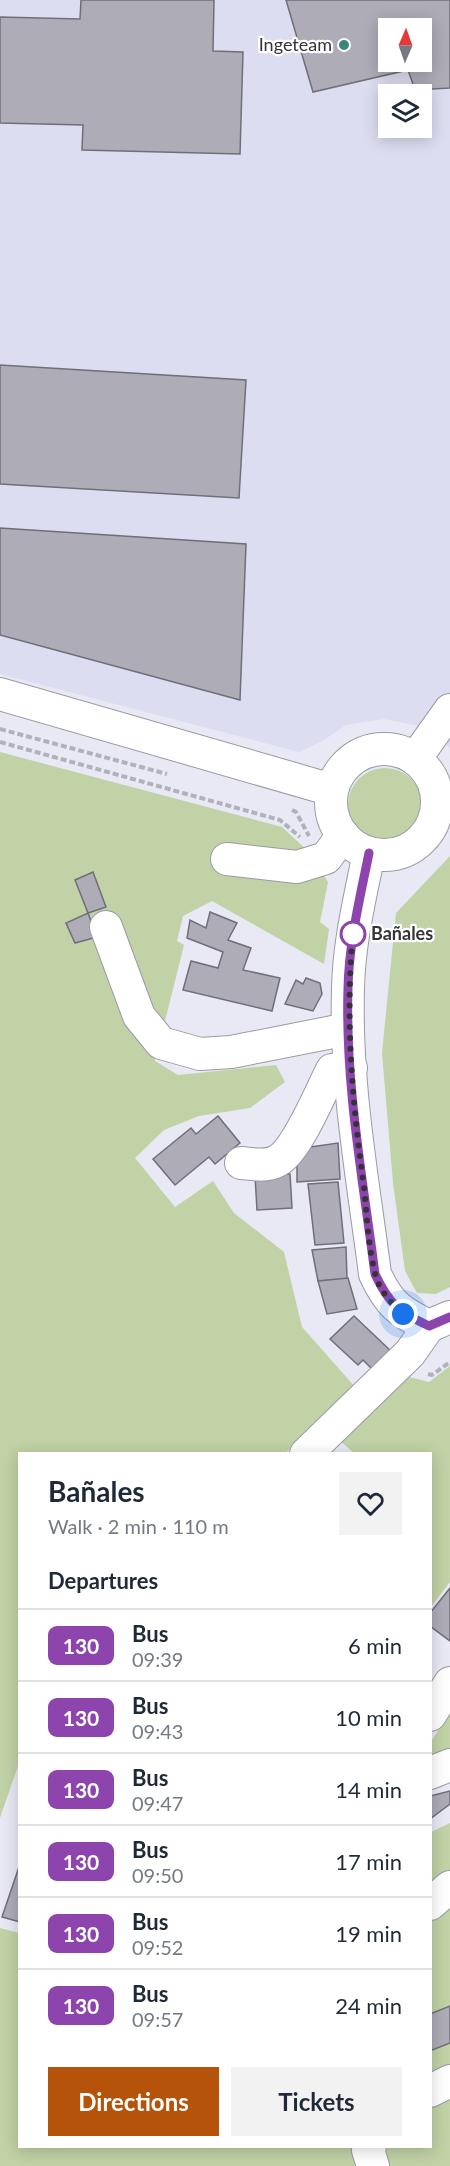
<!DOCTYPE html>
<meta charset="utf-8">
<style>
:root{--surface:#fff;--page:#f2f2f3;--text:#1f2937;--muted:#747a83;--line:#e0e1e3;--accent:#b45309}
body{margin:0;font-family:Lato,sans-serif;background:var(--page);color:var(--text);height:100vh;display:flex;flex-direction:column;font-size:22px;white-space:nowrap}
*{box-sizing:border-box;margin:0}
p{font-size:20px;color:var(--muted)}
.icon{flex:none;width:33px;height:33px;fill:none;stroke:currentColor;stroke-width:2;stroke-linecap:round;stroke-linejoin:round}
.map{position:relative;flex:1;overflow:hidden}
.details{position:absolute;left:18px;top:1452px;width:414px;height:696px;display:flex;flex-direction:column;background:var(--surface);border-radius:0px;box-shadow:0 3px 15px #0003}
.details>*{flex:none}
.badge{padding:0 12px;border-radius:9px;font-size:21px;line-height:39px}
.needle{width:39px;rotate:2deg}
.tools{position:absolute;left:378px;top:18px;display:grid;gap:12px}
.tools a{display:grid;place-items:center;width:54px;height:54px;border-radius:0px;background:var(--surface);box-shadow:0 3px 15px #0003;font-size:30px}
.you{position:absolute;width:30px;height:30px;margin:-15px;border:4px solid #fff;border-radius:50%;background:#1a73e8;box-shadow:0 0 0 9px #1a73e833}
.map>.badge{position:absolute;translate:-50% -50%;box-shadow:0 0 0 3px #fff}
h2{padding:0 30px;font-size:22px;line-height:54px}
.round{display:grid;place-items:center;flex:none;width:63px;height:63px;border-radius:0px;background:var(--page)}
.overview{display:flex;align-items:center;justify-content:space-between;height:102px;padding:0 30px}
h1{font-size:28px;font-weight:700;line-height:45px}
.action{display:flex;gap:12px;margin-top:auto;padding:12px 30px}
.action a{flex:1;height:69px;border-radius:0px;background:var(--accent);color:#fff;font-size:24px;font-weight:700;line-height:69px;text-align:center}
.action a+a{background:var(--page);color:var(--text)}
ul{padding:0;list-style:none}
li{display:flex;align-items:center;gap:18px;height:72px;padding:0 30px;border-top:2px solid var(--line)}
li div{flex:1}
li b{display:block;font-size:22px}
li em{font-style:normal}
li .badge{min-width:66px;font-weight:700;text-align:center}
.map>svg:first-child{display:block}
.built{fill:#dcddf0;fill-rule:evenodd}
.green{fill:#c1d2a6}
.building{fill:#adacb7;stroke:#706f79;stroke-width:1.5;fill-rule:evenodd}
.lines{fill:none;stroke-linecap:round;stroke-linejoin:round}
.minor-casing{stroke:#9a9aa5;stroke-width:34}
.path{stroke:#b1b1ba;stroke-width:4;stroke-dasharray:6 3;stroke-linecap:butt}
.minor{stroke:#fff;stroke-width:32}
.line-casing{stroke:#fff;stroke-width:14}
.line{stroke:#8e44ad;stroke-width:9}
.walk{stroke:#333338;stroke-width:6;stroke-dasharray:0 10.8}
.poi-dot{fill:#3f8478;stroke:#fff;stroke-width:2}
.stop-dot{fill:#fff;stroke:#8e44ad;stroke-width:3}
.labels{text-anchor:middle;stroke-width:4.5;stroke-linejoin:round;paint-order:stroke}
.poi-label{font-size:18px;fill:#333338;stroke:#fff;text-anchor:end}
.stop-label{font-size:18px;font-weight:bold;fill:#333338;stroke:#fff;text-anchor:start}
</style>
<div class="map">
<svg width="450" height="2166" viewBox="0 0 450 2166">
<rect width="100%" height="100%" fill="#e8e9f4"/>
<!-- built -->
<path class="built" d="M0,0H450V748L424,727L384,719L346,725L324,740L299,752L0,674ZM388,28H422V62H388ZM388,94H422V128H388Z"/>
<!-- green -->
<g class="green">
<polygon points="0,752 282,827 309,852 328,882 320,922 329,929 324,964 212,901 183,916 177,941 184,945 155,1061 178,1075 276,1065 285,1082 250,1108 199,1116 164,1130 135,1158 175,1207 213,1181 234,1213 284,1252 302,1327 372,1406 405,1376 429,1382 450,1366 450,1582 431,1607 430,1454 354,1453 338,1439 316,1430 285,1453 20,1454 19,1763 0,1818"/>
<circle cx="385" cy="805" r="37"/>
<polygon points="450,856 450,1287 436,1294 417,1293 405,1271 393,1183 382,1053 396,913"/>
<polygon points="450,1713 450,1758 431,1766 430,1743"/>
<polygon points="450,1823 450,2166 0,2166 0,1928 19,1933 20,2146 430,2146 431,1832"/>
</g>
<!-- building -->
<g class="building">
<polygon points="81,0 214,0 213,51 243,52 240,154 82,150 83,125 0,123 0,17 80,19"/>
<path d="M286,0H450V88L415,90L408,70L313,92ZM388,28H422V62H388Z"/>
<polygon points="0,365 246,380 239,498 0,484"/>
<polygon points="0,528 246,544 240,700 0,635"/>
<polygon points="93,872 106,907 88,913 75,880"/>
<polygon points="210,912 237,923 228,940 251,948 243,970 280,978 272,1011 183,990 191,961 218,968 223,952 187,938 190,920 206,928"/>
<polygon points="88,913 97,937 75,943 66,923"/>
<polygon points="306,978 320,983 322,994 313,1011 285,1004 296,980 303,984"/>
<polygon points="218,1116 240,1143 215,1164 209,1157 175,1185 153,1159 191,1128 196,1134"/>
<polygon points="338,1143 340,1179 297,1182 297,1149"/>
<polygon points="290,1174 292,1208 257,1210 255,1176"/>
<polygon points="338,1182 344,1243 315,1245 308,1184"/>
<polygon points="346,1247 347,1279 318,1281 312,1250"/>
<polygon points="348,1278 357,1309 327,1314 318,1281"/>
<polygon points="354,1316 393,1353 375,1372 363,1360 358,1365 330,1339"/>
<polygon points="450,1588 450,1641 430,1626 430,1613"/>
<polygon points="450,1791 450,1804 430,1819 430,1796"/>
<polygon points="20,1864 20,1922 2,1917"/>
<polygon points="450,2006 450,2043 430,2051 430,2014"/>
</g>
<g class="lines">
<defs>
<g id="minor">
<polyline points="0,694 332,790"/>
<circle cx="384" cy="802" r="53"/>
<polyline points="415,759 450,710"/>
<path d="M369,853C360,898 349,942 348,988C345,1084 363,1180 375,1274C389,1304 399,1312 429,1326L450,1317"/>
<polyline points="227,859 297,867 326,858 343,835"/>
<polyline points="106,927 139,1016 161,1043 200,1054 231,1052 348,1029"/>
<path d="M241,1163C253,1164 266,1167 277,1161C297,1151 321,1091 332,1070L351,1068"/>
<polyline points="306,1454 410,1353 429,1326"/>
<polyline points="430,1715 450,1683"/>
<polyline points="430,1773 450,1765"/>
<polyline points="430,1904 450,1887"/>
<polyline points="430,2091 450,2081"/>
<polyline points="370,2146 368,2150 373,2166"/>
</g>
</defs>
<!-- minor casing -->
<use href="#minor" class="minor-casing"/>
<!-- path -->
<g class="path">
<polyline points="0,729 167,774"/>
<polyline points="0,742 280,820 300,837"/>
<polyline points="292,810 296,812 309,836"/>
<polyline points="428,1374 432,1375 450,1362"/>
</g>
<!-- minor -->
<use href="#minor" class="minor"/>
</g>
<g class="lines">
<defs>
<path id="line" d="M369,853C360,898 349,942 348,988C345,1084 363,1180 375,1274C389,1304 399,1312 429,1326L450,1317"/>
</defs>
<!-- line casing -->
<use href="#line" class="line-casing"/>
<!-- line -->
<use href="#line" class="line"/>
<!-- walk -->
<path class="walk" d="M353,934V932C345,1018 352,1101 364,1187C367,1215 368,1246 375,1273C379,1291 391,1302 403,1314"/>
</g>
<!-- markers -->
<circle class="poi-dot" cx="344" cy="45" r="6"/>
<circle class="stop-dot" cx="353" cy="934" r="12"/>
<g class="labels">
<!-- poi labels -->
<g class="poi-label">
<text x="332" y="51">Ingeteam</text>
</g>
<!-- stop labels -->
<g class="stop-label">
<text x="371" y="940">Bañales</text>
</g>
</g>
</svg>
<div class="tools">
<a><svg class="needle" viewBox="-14 -14 28 28"><path d="M0-13l5 13h-10z" fill="#e53935"/><path d="M0 13l5-13h-10z" fill="#747a83"/></svg></a>
<a><svg class="icon" aria-label="layers" viewBox="0 0 24 24"><path d="M12 4l9 5-9 5-9-5zM3 14l9 5 9-5"/></svg></a>
</div>
<div class="you" style="left:403px;top:1314px"></div>
<section class="details">
<div class="overview"><div><h1>Bañales</h1><p>Walk · 2 min · 110 m</p></div><a class="round"><svg class="icon" aria-label="heart" viewBox="0 0 24 24"><path d="M12 20l-8-8c-3-5 5-10 8-4 3-6 11-1 8 4z"/></svg></a></div>
<h2>Departures</h2>
<ul>
<li><span class="badge" style="background:#8e44ad;color:#fff">130</span><div><b>Bus</b><p>09:39</p></div><em>6 min</em></li>
<li><span class="badge" style="background:#8e44ad;color:#fff">130</span><div><b>Bus</b><p>09:43</p></div><em>10 min</em></li>
<li><span class="badge" style="background:#8e44ad;color:#fff">130</span><div><b>Bus</b><p>09:47</p></div><em>14 min</em></li>
<li><span class="badge" style="background:#8e44ad;color:#fff">130</span><div><b>Bus</b><p>09:50</p></div><em>17 min</em></li>
<li><span class="badge" style="background:#8e44ad;color:#fff">130</span><div><b>Bus</b><p>09:52</p></div><em>19 min</em></li>
<li><span class="badge" style="background:#8e44ad;color:#fff">130</span><div><b>Bus</b><p>09:57</p></div><em>24 min</em></li>
</ul>
<div class="action"><a>Directions</a><a>Tickets</a></div>
</section>
</div>
